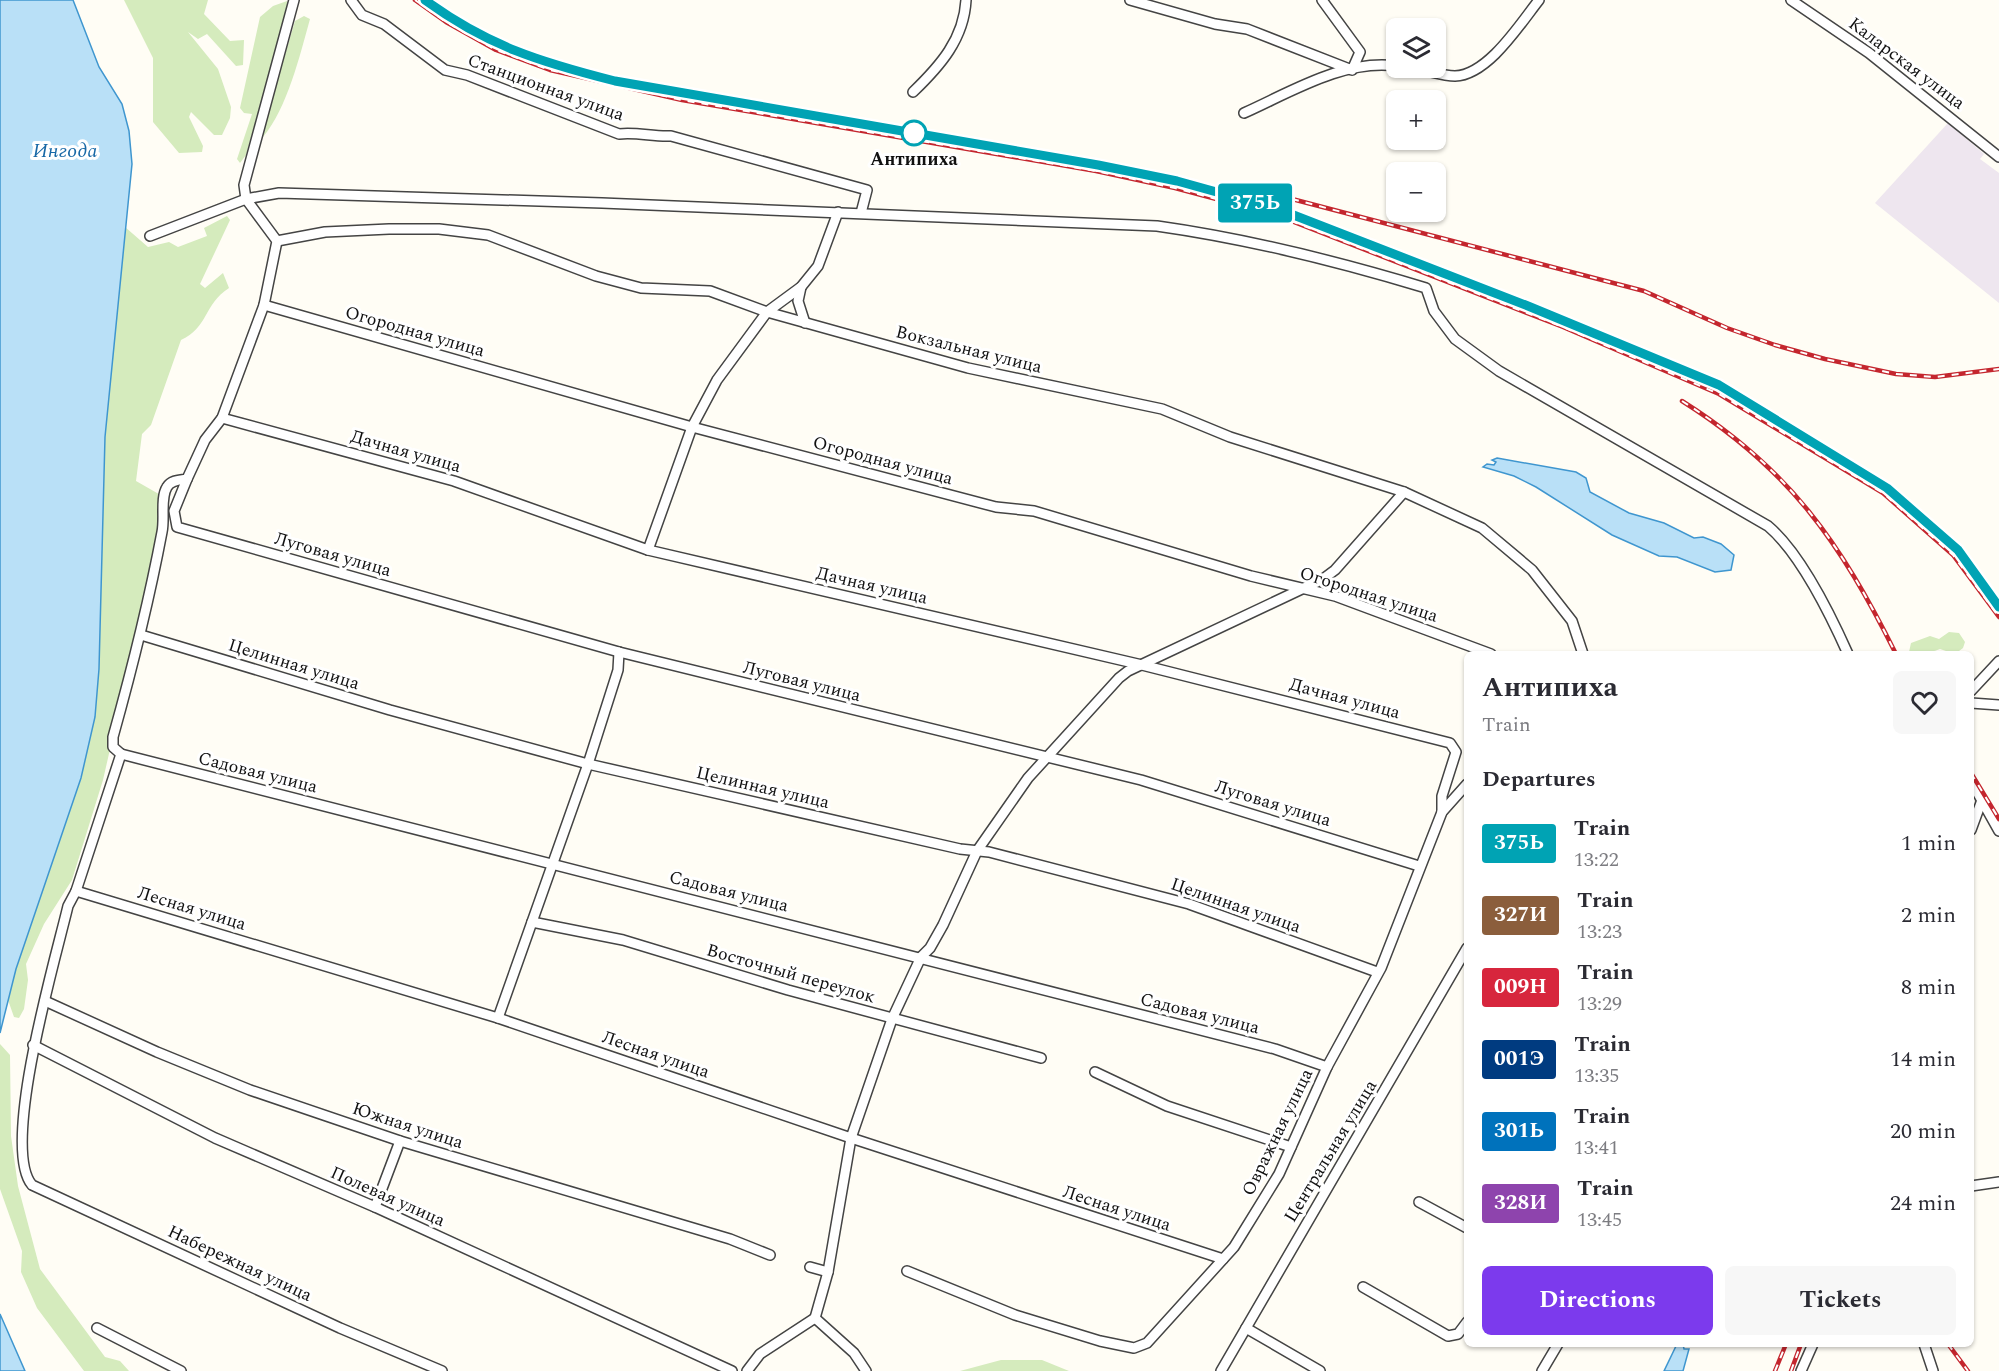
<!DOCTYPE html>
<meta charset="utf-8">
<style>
:root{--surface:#fff;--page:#f7f7f7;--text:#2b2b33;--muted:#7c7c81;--accent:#7c3aed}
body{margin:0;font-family:Spectral,serif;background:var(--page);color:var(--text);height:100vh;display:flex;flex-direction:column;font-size:22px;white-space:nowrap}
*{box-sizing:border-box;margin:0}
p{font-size:20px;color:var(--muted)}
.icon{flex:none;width:33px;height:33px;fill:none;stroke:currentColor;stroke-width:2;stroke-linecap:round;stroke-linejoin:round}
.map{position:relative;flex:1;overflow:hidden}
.panel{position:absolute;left:1464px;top:651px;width:510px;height:696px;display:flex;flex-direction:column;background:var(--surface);border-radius:9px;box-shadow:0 2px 4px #0004}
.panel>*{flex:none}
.badge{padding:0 12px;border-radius:4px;font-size:21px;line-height:39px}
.tools{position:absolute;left:1386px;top:18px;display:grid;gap:12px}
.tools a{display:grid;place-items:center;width:60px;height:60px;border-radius:9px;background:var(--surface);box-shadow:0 2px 4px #0004;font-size:30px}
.map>.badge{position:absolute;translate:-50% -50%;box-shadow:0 0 0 3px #fff}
h2{padding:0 18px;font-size:22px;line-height:54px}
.round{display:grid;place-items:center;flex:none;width:63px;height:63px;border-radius:9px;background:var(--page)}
.headline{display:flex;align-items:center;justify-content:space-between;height:102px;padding:0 18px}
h1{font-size:28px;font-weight:700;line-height:45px}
.primary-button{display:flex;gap:12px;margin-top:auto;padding:12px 18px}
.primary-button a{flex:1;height:69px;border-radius:9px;background:var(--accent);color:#fff;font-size:24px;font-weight:700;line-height:69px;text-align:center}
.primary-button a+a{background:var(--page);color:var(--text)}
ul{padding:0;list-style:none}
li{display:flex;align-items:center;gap:18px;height:72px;padding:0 18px}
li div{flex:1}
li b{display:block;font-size:22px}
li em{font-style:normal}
li .badge{min-width:66px;font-weight:700;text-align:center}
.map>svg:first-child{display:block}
.industrial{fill:#eee6ef}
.green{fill:#d5ebbd}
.water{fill:#b9e0f7;stroke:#3f96cf;stroke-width:1.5}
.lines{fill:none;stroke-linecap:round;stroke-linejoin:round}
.stream{stroke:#3f96cf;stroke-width:2}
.street-casing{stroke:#444;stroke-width:12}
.street{stroke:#fff;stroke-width:9}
.rail-casing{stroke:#c4262e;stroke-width:4.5}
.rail{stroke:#fff;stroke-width:2;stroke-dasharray:7;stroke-linecap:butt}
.line-casing{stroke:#fff;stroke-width:14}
.line{stroke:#00a3b4;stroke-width:9}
.stop-dot{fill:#fff;stroke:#00a3b4;stroke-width:3}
.labels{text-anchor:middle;stroke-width:6;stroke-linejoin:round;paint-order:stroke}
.street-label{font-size:18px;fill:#111;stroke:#fff}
.stop-label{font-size:18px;font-weight:bold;fill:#111;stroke:#fff}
.water-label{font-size:20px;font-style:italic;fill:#1768a6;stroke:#fff}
</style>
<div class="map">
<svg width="1999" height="1371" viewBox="0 0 1999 1371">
<rect width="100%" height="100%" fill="#fffdf5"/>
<!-- industrial -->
<polygon class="industrial" points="1948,123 1984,154 1980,159 1999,173 1999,303 1875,203"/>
<!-- green -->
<g class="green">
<polygon points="124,0 208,0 204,14 230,41 244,40 243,65 236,66 207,34 198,39 188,32 218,69 231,107 230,118 222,135 214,135 191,112 189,117 203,146 202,152 179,153 153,122 153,58"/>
<polygon points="287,1 287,9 246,155 240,163 237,159 252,114 244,113 240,108 260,17 273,6"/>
<path d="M304,16L310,19C300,55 287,109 263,137L265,122L295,21Z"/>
<path d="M227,216L230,220L200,284L205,288L223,273L229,288C203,305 209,327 181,340L151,425L142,434L136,481L164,497L162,521L103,780L72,880L44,924L26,964L28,980L24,1009L19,1018L14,1017L8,1000L16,969L81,778L95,717L99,669L105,437L125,227L148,247L169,242L178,247L207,236L204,228Z"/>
<path d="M1949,632L1959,633L1965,642L1963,648L1955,654L1940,649C1931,653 1919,653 1909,652L1911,643L1930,636L1939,639Z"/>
<polygon points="0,1044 10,1055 11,1136 18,1186 40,1269 105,1357 120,1361 129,1371 84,1371 37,1308 21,1272 22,1251 0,1189"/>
<polygon points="1001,1360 1042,1360 1069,1371 960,1371"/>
</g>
<!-- water -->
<g class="water">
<polygon points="0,0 73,0 99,67 122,104 129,131 132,164 105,437 99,669 95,717 81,778 16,969 0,1033"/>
<polygon points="1497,458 1576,472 1586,478 1590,492 1629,513 1664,523 1694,538 1703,537 1721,544 1734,555 1731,570 1715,572 1677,557 1659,556 1612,535 1536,487 1514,476 1483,467 1487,464 1494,465 1496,462 1492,460"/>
<polygon points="0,1314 25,1371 0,1371"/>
<polygon points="1677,1344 1683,1344 1684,1349 1689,1349 1683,1371 1664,1371"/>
</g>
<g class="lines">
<!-- stream -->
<polyline class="stream" points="1878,654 1886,652"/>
<defs>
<g id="street">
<path d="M294,0L244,185L246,199L277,241L264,305L222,418L205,440L187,479C180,480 171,480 167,487C160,498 165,519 162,532C149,601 132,669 113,737V747L121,754L76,891L68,906C56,957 0,1147 32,1185L340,1328L442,1371"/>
<path d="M351,0L362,15L384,24L445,70L467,75L619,134C638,132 653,137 671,136L867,190L861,213"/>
<polyline points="1130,0 1215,24 1247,29 1352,70 1360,52 1322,0"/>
<polyline points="1791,0 1869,53 1999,157"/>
<path d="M1410,68C1424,69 1441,76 1455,76C1488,75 1520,24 1539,0"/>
<path d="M913,92C940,66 964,39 966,0"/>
<path d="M1244,113C1291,92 1344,59 1396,66"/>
<path d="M150,236L246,199L279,193L602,203L1157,226C1249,239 1337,261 1426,288L1434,311L1455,339L1499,371L1768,526C1800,553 1831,616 1848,654"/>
<polyline points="277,241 325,232 389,229 439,229 488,235 596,276 641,288 710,291 767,312 968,368 1162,409 1230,437 1404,492 1482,528 1532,570 1572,621 1583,654"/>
<polyline points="801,287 798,301 805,323"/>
<polyline points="264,305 692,427 996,507 1034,511 1251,576 1335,596 1491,654"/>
<polyline points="222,418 454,481 648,550 1142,665 1450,743 1456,752 1442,796 1442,812"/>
<polyline points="187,479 174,511 177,527 619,652 1141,780 1419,866"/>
<polyline points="648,550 692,427 717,380 767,312 801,287 818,266 838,212"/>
<polyline points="141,635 390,710 588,764 960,849 989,852 1189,904 1377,972"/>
<polyline points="1971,691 1999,661"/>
<polyline points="1971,703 1999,705"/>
<polyline points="121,754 1275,1049 1327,1067"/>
<polyline points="1971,781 1999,831"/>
<polyline points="1971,830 1982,800"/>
<polyline points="76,891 498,1018 851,1138 1223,1259"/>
<polyline points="532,922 623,940 788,990 1041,1058"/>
<polyline points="45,1001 157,1052 250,1090 400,1141 730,1239 770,1255"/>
<polyline points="498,1018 588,764 618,670 619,652"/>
<polyline points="33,1045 215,1138 375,1207 732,1371"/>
<polyline points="1095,1072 1167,1106 1291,1147"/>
<polyline points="1971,1186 1999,1182"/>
<polyline points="1419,1202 1467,1228"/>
<polyline points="375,1207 400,1141"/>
<polyline points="810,1267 828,1272"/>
<polyline points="907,1271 1015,1315 1100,1341 1134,1348 1147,1343 1234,1247 1279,1174 1327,1067 1381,968 1442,812 1467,784"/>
<polyline points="1363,1287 1448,1336 1458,1334 1467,1322"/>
<polyline points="815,1318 828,1272 851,1138 892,1019 921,957 930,948 943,925 977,851 1028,778 1119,678 1128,671 1323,579 1335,570 1404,492"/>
<polyline points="815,1318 854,1353 866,1371"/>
<polyline points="97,1328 181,1371"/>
<polyline points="1246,1328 1320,1371"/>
<polyline points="1924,1344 1933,1371"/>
<polyline points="747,1371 760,1354 815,1318"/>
<polyline points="1221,1371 1467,948"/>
<polyline points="1542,1371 1558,1344"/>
<polyline points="1801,1371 1813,1344"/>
</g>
</defs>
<!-- street casing -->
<use href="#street" class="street-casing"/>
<!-- street -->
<use href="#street" class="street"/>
<defs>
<g id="rail">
<polyline points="415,0 446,22 496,50 550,70 682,100 1096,171 1175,188 1276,215 1563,327 1719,394 1883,493 1953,555 1999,617"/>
<polyline points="1292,199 1644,291 1727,328 1775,345 1825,359 1896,374 1935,377 1999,369"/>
<path d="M1682,401C1790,469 1840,542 1896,654"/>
<polyline points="1971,773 1999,819"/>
<polyline points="1948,1344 1968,1371"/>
<polyline points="1775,1371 1786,1344"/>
<polyline points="1791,1371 1801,1344"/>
</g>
</defs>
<!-- rail casing -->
<use href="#rail" class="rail-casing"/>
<!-- rail -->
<use href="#rail" class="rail"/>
</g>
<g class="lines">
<defs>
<path id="line" d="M425,0C488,46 540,62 615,81L1098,165L1177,181L1278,209L1528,306L1719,385L1887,488L1958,550L1999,607"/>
</defs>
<!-- line casing -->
<use href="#line" class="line-casing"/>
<!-- line -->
<use href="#line" class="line"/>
</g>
<!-- markers -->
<circle class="stop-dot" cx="914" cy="133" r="12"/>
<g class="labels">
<!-- street labels -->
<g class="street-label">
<text transform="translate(1907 63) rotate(37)" y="6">Каларская улица</text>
<text transform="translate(546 87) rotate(20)" y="6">Станционная улица</text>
<text transform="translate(415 331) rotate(16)" y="6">Огородная улица</text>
<text transform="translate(969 349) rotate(14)" y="6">Вокзальная улица</text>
<text transform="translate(406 451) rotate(16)" y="6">Дачная улица</text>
<text transform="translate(883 460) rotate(15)" y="6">Огородная улица</text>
<text transform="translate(333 554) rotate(16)" y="6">Луговая улица</text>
<text transform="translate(872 585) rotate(13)" y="6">Дачная улица</text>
<text transform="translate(1369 594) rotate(18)" y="6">Огородная улица</text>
<text transform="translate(294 664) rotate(17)" y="6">Целинная улица</text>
<text transform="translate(802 681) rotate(14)" y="6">Луговая улица</text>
<text transform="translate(1345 698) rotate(15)" y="6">Дачная улица</text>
<text transform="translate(258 772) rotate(14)" y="6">Садовая улица</text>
<text transform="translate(763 787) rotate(13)" y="6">Целинная улица</text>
<text transform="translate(1273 803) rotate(17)" y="6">Луговая улица</text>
<text transform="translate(729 891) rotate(14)" y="6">Садовая улица</text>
<text transform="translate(1236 905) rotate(19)" y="6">Целинная улица</text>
<text transform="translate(192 908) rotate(17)" y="6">Лесная улица</text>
<text transform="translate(791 973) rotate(16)" y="6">Восточный переулок</text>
<text transform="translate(1200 1013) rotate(14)" y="6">Садовая улица</text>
<text transform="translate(656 1054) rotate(19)" y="6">Лесная улица</text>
<text transform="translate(408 1125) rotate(18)" y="6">Южная улица</text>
<text transform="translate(1277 1132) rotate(-64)" y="6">Овражная улица</text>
<text transform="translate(1330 1151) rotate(-59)" y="6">Центральная улица</text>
<text transform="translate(388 1196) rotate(24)" y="6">Полевая улица</text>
<text transform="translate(1117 1208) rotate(18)" y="6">Лесная улица</text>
<text transform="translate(240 1263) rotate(25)" y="6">Набережная улица</text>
</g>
<!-- stop labels -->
<g class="stop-label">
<text x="914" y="165">Антипиха</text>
</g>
<!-- water labels -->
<g class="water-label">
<text x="65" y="157">Ингода</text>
</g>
</g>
</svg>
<div class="tools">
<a><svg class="icon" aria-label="layers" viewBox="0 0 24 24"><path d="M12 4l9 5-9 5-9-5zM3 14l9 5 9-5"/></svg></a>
<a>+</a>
<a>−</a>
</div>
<b class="badge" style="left:1255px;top:203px;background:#00a3b4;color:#fff">375Ь</b>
<section class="panel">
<div class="headline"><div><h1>Антипиха</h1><p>Train</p></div><a class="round"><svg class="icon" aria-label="heart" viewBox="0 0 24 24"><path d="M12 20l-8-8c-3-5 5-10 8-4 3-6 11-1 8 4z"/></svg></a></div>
<h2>Departures</h2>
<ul>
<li><span class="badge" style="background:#00a3b4;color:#fff">375Ь</span><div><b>Train</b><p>13:22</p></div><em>1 min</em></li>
<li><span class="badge" style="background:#8b5e3c;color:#fff">327И</span><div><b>Train</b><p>13:23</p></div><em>2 min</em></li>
<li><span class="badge" style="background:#d7263d;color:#fff">009Н</span><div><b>Train</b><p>13:29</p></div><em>8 min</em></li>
<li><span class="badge" style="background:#003b80;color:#fff">001Э</span><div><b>Train</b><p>13:35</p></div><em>14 min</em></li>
<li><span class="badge" style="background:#0072bc;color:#fff">301Ь</span><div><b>Train</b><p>13:41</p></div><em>20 min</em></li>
<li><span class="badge" style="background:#8e44ad;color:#fff">328И</span><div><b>Train</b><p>13:45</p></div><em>24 min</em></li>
</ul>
<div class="primary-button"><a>Directions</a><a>Tickets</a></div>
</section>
</div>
